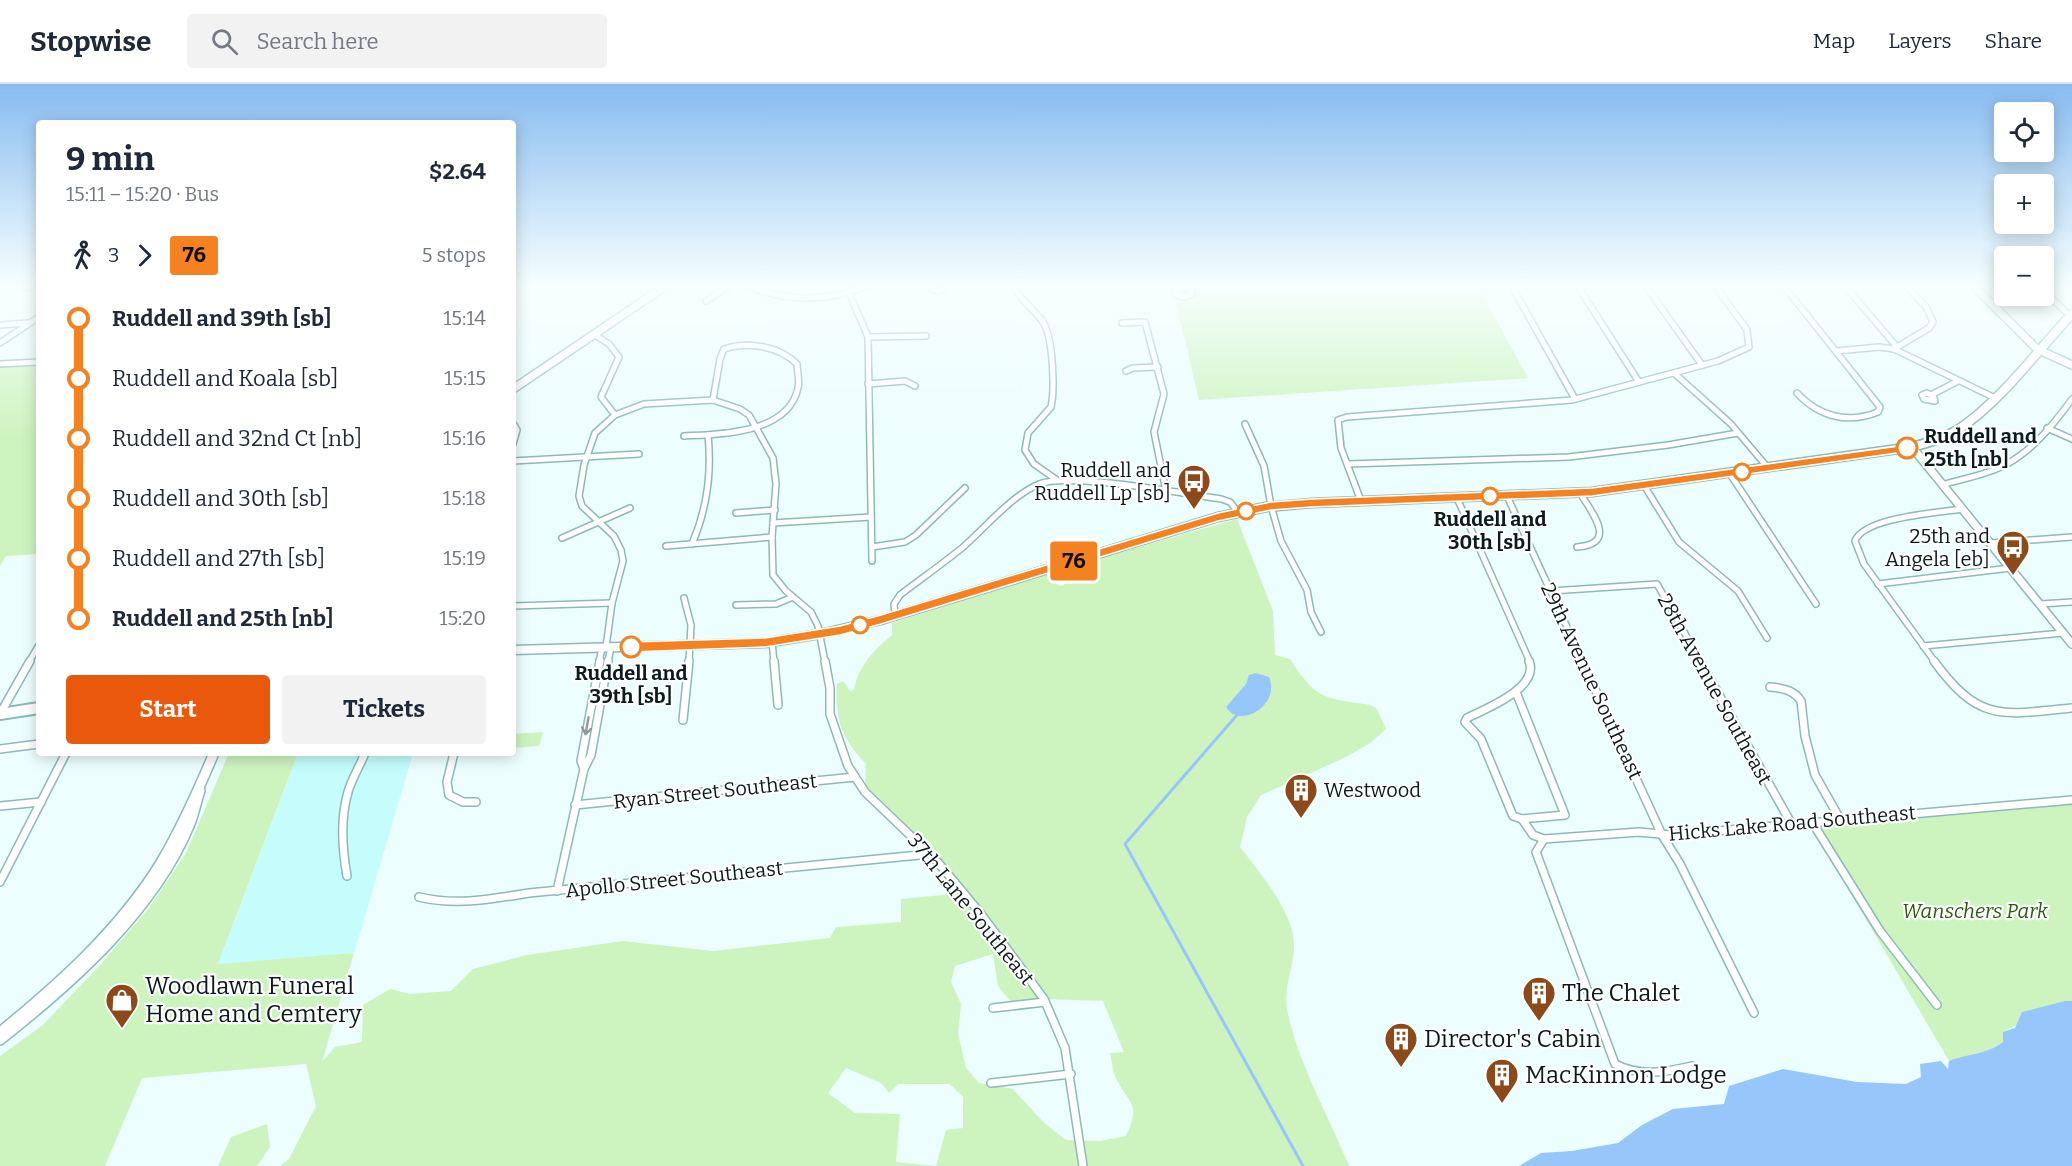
<!DOCTYPE html>
<meta charset="utf-8">
<style>
:root{--surface:#fff;--page:#f2f2f3;--text:#1f2937;--muted:#747a83;--line:#e0e1e3;--accent:#ea580c}
body{margin:0;font-family:Bitter,serif;background:var(--page);color:var(--text);height:100vh;display:flex;flex-direction:column;font-size:22px;white-space:nowrap}
*{box-sizing:border-box;margin:0}
p{font-size:20px;color:var(--muted)}
.icon{flex:none;width:33px;height:33px;fill:none;stroke:currentColor;stroke-width:2;stroke-linecap:round;stroke-linejoin:round}
.map{position:relative;flex:1;overflow:hidden}
.panel{position:absolute;left:36px;top:36px;width:480px;height:636px;display:flex;flex-direction:column;background:var(--surface);border-radius:6px;box-shadow:0 3px 15px #0003}
.panel>*{flex:none}
.badge{padding:0 12px;border-radius:4px;font-size:21px;line-height:39px}
.controls{position:absolute;left:1994px;top:18px;display:grid;gap:12px}
.controls a{display:grid;place-items:center;width:60px;height:60px;border-radius:6px;background:var(--surface);box-shadow:0 3px 15px #0003;font-size:30px}
.map>.badge{position:absolute;translate:-50% -50%;box-shadow:0 0 0 3px #fff}
.legs{display:flex;align-items:center;gap:9px;height:66px;padding:0 30px;font-size:20px}
.legs p{margin-inline-start:auto}
.summary{display:flex;align-items:center;justify-content:space-between;height:102px;padding:0 30px}
h1{font-size:33px;font-weight:700;line-height:45px}
.cta{display:flex;gap:12px;margin-top:auto;padding:12px 30px}
.cta a{flex:1;height:69px;border-radius:6px;background:var(--accent);color:#fff;font-size:24px;font-weight:700;line-height:69px;text-align:center}
.cta a+a{background:var(--page);color:var(--text)}
ul{padding:0 30px;list-style:none}
li{display:flex;align-items:center;gap:21px;height:60px;font-size:22px}
li i{display:grid;place-items:center;width:9px;height:100%;margin:0 8px;background:currentColor}
li i::after{content:'';width:15px;height:15px;margin:-8px;border:4px solid;border-radius:50%;background:var(--surface)}
li p{margin-inline-start:auto}
li:first-child i{background:linear-gradient(#0000 50%,currentColor 0)}
li:last-child i{background:linear-gradient(currentColor 50%,#0000 0)}
header{display:flex;align-items:center;gap:36px;box-sizing:border-box;height:84px;padding:0 30px;background:var(--surface);border-bottom:2px solid var(--line)}
header strong{font-size:28px}
nav{display:flex;gap:33px;margin-inline-start:auto;font-size:21px}
.search{width:420px;height:54px;background:var(--page);display:flex;align-items:center;gap:15px;box-sizing:border-box;padding:0 21px;border-radius:6px;color:var(--muted);font-size:22px}
.map>svg:first-child{display:block}
.built{fill:#c4fdfc}
.green{fill:#cdf4bf;fill-rule:evenodd}
.water{fill:#97c6fb}
.lines{fill:none;stroke-linecap:round;stroke-linejoin:round}
.stream{stroke:#97c6fb;stroke-width:3}
.minor-far1-casing{stroke:#8dbab9;stroke-width:8}
.minor-casing{stroke:#8dbab9;stroke-width:10}
.tertiary-far1-casing{stroke:#8dbab9;stroke-width:10}
.tertiary-casing{stroke:#8dbab9;stroke-width:12}
.secondary-far1-casing{stroke:#8dbab9;stroke-width:11}
.secondary-casing{stroke:#8dbab9;stroke-width:14}
.minor-far1{stroke:#fff;stroke-width:5}
.minor{stroke:#fff;stroke-width:7}
.tertiary-far1{stroke:#fff;stroke-width:7}
.tertiary{stroke:#fff;stroke-width:9}
.secondary-far1{stroke:#fff;stroke-width:8}
.secondary{stroke:#fff;stroke-width:10}
.oneway{stroke:#919998}
.line-1{fill:#f58220;stroke:#fff;stroke-width:1.5}
.stop-1-dot{fill:#fff;stroke:#f58220;stroke-width:3}
.labels{text-anchor:middle;stroke-width:4.5;stroke-linejoin:round;paint-order:stroke}
.stop-label{font-size:20px;font-weight:bold;fill:#0a1c1b;stroke:#fff}
.poi-label{font-size:20px;fill:#0a1c1b;stroke:#fff;text-anchor:end}
.street-label{font-size:20px;fill:#0a1c1b;stroke:#fff}
.park-label{font-size:20px;font-style:italic;fill:#2a5e0f;stroke:#fff}
.near-poi-label{font-size:24px;fill:#0a1c1b;stroke:#fff;text-anchor:start}
</style>
<header>
<strong>Stopwise</strong>
<div class="search"><svg class="icon" aria-label="search" viewBox="0 0 24 24"><circle cx="10" cy="10" r="6"/><path d="M15 15l6 6"/></svg>Search here</div>
<nav><a>Map</a><a>Layers</a><a>Share</a></nav>
</header>
<div class="map">
<svg width="2072" height="1082" viewBox="0 0 2072 1082">
<rect width="100%" height="100%" fill="#ecfefd"/>
<!-- built -->
<polygon class="built" points="298,669 413,669 354,869 218,881"/>
<!-- green -->
<g class="green">
<polygon points="1172,201 1477,201 1528,294 1199,316"/>
<polygon points="39,282 39,470 6,472 0,482 0,283"/>
<path d="M1237,435L1273,527L1275,571L1290,575C1316,616 1325,614 1370,621L1376,624L1386,645L1370,659L1346,673L1261,711L1247,733L1240,763C1259,788 1295,830 1294,862C1294,883 1283,904 1287,925C1298,980 1328,1030 1349,1082H280L289,1075L316,1022L306,980L142,994L105,1082H0V972L43,941L100,881L149,824L186,769L229,669H298L218,880L354,869L322,978L335,963L362,958L363,921L390,905L409,910L451,907L473,885L527,871L623,857L713,867L830,854L836,843L901,838V815L953,810L935,776L865,708L866,680C841,653 835,636 837,600L843,597L850,607L854,606C858,582 875,565 892,551V539L1048,490L1058,501L1063,502C1072,490 1085,489 1094,476ZM993,870L998,902L1011,918L1044,915L1103,917L1124,968L1110,969C1112,976 1112,985 1115,992C1128,1020 1142,1018 1126,1052L1100,1057L1066,1056L1044,1039L1013,1005L979,999L966,984L958,950L961,920L951,898L955,882ZM846,984L881,999L889,1009L898,1000H950L963,1013V1044L946,1046L936,1082L896,1078L900,1030L855,1029L828,1009Z"/>
<polygon points="543,648 539,662 513,664 513,650"/>
<path d="M2072,720V917H2065L2003,948V958C1986,971 1968,969 1949,977L1811,741Z"/>
<polygon points="267,1040 270,1063 257,1082 218,1082 231,1053"/>
</g>
<!-- water -->
<g class="water">
<path d="M1256,589L1269,593C1281,621 1240,646 1226,623L1246,600L1249,591Z"/>
<path d="M2065,917H2072V1082H1519L1541,1069L1572,1067L1618,1059L1642,1041L1673,1025L1724,1020L1729,1002L1783,985L1857,998L1906,1000L1921,993L1920,980L1941,977L1948,985L1949,977C1968,969 1986,971 2003,958V948L2015,944L2022,928Z"/>
</g>
<g class="lines">
<!-- stream -->
<polyline class="stream" points="1237,631 1125,760 1303,1082"/>
<defs>
<g id="minor-far1">
<path d="M745,201C786,218 827,219 868,201"/>
<polyline points="929,201 931,205 938,207 944,205 946,201"/>
<path d="M1013,201C1020,216 1034,225 1043,238C1053,253 1055,305 1051,323L1028,349L1025,366L1034,380L1057,396"/>
<polyline points="1511,201 1575,315"/>
<polyline points="1577,201 1639,298"/>
<polyline points="1645,201 1702,281"/>
<path d="M1783,201L1880,323L1878,328C1848,340 1819,333 1797,309"/>
<polyline points="1844,201 1897,263 1894,265"/>
<polygon points="1180,202 1191,205 1192,210 1184,213 1176,211 1174,206"/>
<polyline points="20,203 39,202"/>
<polyline points="2043,206 2070,232"/>
<polyline points="849,209 868,253 872,477"/>
<polyline points="706,217 730,201"/>
<polyline points="1122,239 1145,238 1164,310 1154,348 1166,407"/>
<polyline points="0,241 28,239"/>
<polyline points="595,251 609,260 619,273 601,313 615,331"/>
<polyline points="868,253 926,252"/>
<polyline points="0,259 39,233"/>
<polyline points="1897,263 1929,244 1933,238 1926,223 1905,201"/>
<polyline points="1837,267 1879,263 1894,265 1993,313"/>
<polyline points="0,280 39,278"/>
<polyline points="1126,287 1133,284 1158,283"/>
<polyline points="1674,289 1731,340 1768,384"/>
<polyline points="868,300 905,297 915,302"/>
<polygon points="1927,309 1933,312 1935,317 1924,315 1922,311"/>
<polyline points="1931,311 1958,297"/>
<polyline points="513,339 517,346 513,360"/>
<polyline points="1245,340 1264,382 1271,422 1281,457 1307,506 1311,528 1321,548"/>
<polyline points="2047,344 2072,355"/>
<path d="M684,352C721,350 788,350 798,304C800,296 797,287 797,280C779,262 748,257 724,265L720,275L713,316"/>
<polyline points="513,377 639,370"/>
<polyline points="1348,380 1569,373 1668,361 1738,349"/>
<polyline points="1730,390 1816,520"/>
<path d="M1942,401C1961,395 1982,392 2001,383C2031,369 2053,341 2072,315"/>
<polyline points="1645,403 1679,458 1738,507 1767,554"/>
<polyline points="1507,412 1583,578"/>
<polyline points="1457,414 1530,578"/>
<polyline points="1361,417 1341,364 1338,336 1347,333 1572,316 1718,277 1749,263 1747,246 1715,201"/>
<polyline points="736,429 775,426"/>
<polyline points="773,439 871,433"/>
<polyline points="562,454 630,424"/>
<polyline points="1990,459 2072,453"/>
<path d="M692,460C707,425 712,389 708,351"/>
<polyline points="666,462 772,453"/>
<polyline points="872,463 905,458 916,451 965,404"/>
<path d="M1577,463C1618,460 1593,430 1580,409"/>
<polyline points="1878,500 2010,484"/>
<polyline points="1551,507 1657,500 1701,578"/>
<polyline points="684,514 691,541 689,578"/>
<polyline points="2040,520 2072,518"/>
<polyline points="736,521 776,520 793,513"/>
<polyline points="513,522 612,519"/>
<path d="M895,531L894,520L900,511C921,495 942,480 962,464C985,444 1011,412 1039,400C1069,388 1184,410 1221,415L1230,418L1238,428"/>
<polyline points="772,558 774,578"/>
<polyline points="1923,562 2063,549"/>
<polyline points="606,563 612,519 623,477 621,466 614,452 582,422 579,412 584,381 595,349 615,331 644,320 713,316 740,325 749,331 773,374 776,400 772,453 773,491 786,507 811,528 818,542 825,578"/>
<polyline points="29,578 39,561"/>
<polyline points="599,578 602,564"/>
<polyline points="608,578 611,563"/>
<path d="M1935,578L1864,480L1855,457C1864,433 1938,429 1962,425"/>
</g>
<g id="minor">
<polyline points="600,577 581,677 584,685 591,671 608,577"/>
<polyline points="774,577 778,621"/>
<polyline points="825,577 830,604 830,630 848,682 865,708 936,776 981,830 1044,915 1065,964 1083,1082"/>
<polyline points="1582,577 1662,751 1680,780 1754,929"/>
<polyline points="1700,577 1791,739"/>
<path d="M1934,577C1979,639 2002,631 2072,624"/>
<path d="M1770,603C1782,604 1794,606 1801,617L1805,652L1815,691L1840,735"/>
<path d="M1516,608L1565,731L1522,735L1513,732L1481,655L1465,638L1467,634C1485,625 1540,604 1529,577"/>
<polyline points="0,630 30,577"/>
<polyline points="683,636 689,577"/>
<polyline points="0,665 39,660"/>
<polyline points="454,669 447,698 449,711 463,718 476,718"/>
<polyline points="575,721 855,693"/>
<polyline points="0,722 41,718"/>
<polyline points="1522,735 1533,751 1544,755 1639,748 1671,751 2072,716"/>
<polyline points="1812,738 1880,847 1937,921"/>
<path d="M1544,755L1536,768L1615,980C1640,993 1666,988 1692,982"/>
<path d="M347,792C342,764 340,735 348,708C352,694 360,682 365,669"/>
<polyline points="0,798 66,669"/>
<polyline points="557,807 584,685"/>
<path d="M419,813C456,822 492,815 529,809L930,770"/>
<polyline points="993,924 1045,918"/>
<polyline points="991,999 1071,990"/>
</g>
<g id="tertiary-far1">
<polyline points="1973,201 2037,265 2072,281"/>
<polyline points="513,305 667,201"/>
<polyline points="1912,363 2072,560"/>
</g>
<g id="tertiary">
<path d="M0,948C60,899 119,846 160,780C181,745 198,707 214,669"/>
<path d="M0,956C71,900 153,828 189,742C194,731 196,718 200,707"/>
</g>
<path id="secondary-far1" d="M513,566L765,559L820,550L881,536L1218,433L1266,423L1312,419L1592,408L1912,363C1928,359 1945,354 1959,345C2003,315 2036,268 2072,230"/>
<polyline id="secondary" points="0,630 39,624"/>
</defs>
<!-- minor-far1 casing -->
<use href="#minor-far1" class="minor-far1-casing"/>
<!-- minor casing -->
<use href="#minor" class="minor-casing"/>
<!-- tertiary-far1 casing -->
<use href="#tertiary-far1" class="tertiary-far1-casing"/>
<!-- tertiary casing -->
<use href="#tertiary" class="tertiary-casing"/>
<!-- secondary-far1 casing -->
<use href="#secondary-far1" class="secondary-far1-casing"/>
<!-- secondary casing -->
<use href="#secondary" class="secondary-casing"/>
<!-- minor-far1 -->
<use href="#minor-far1" class="minor-far1"/>
<!-- minor -->
<use href="#minor" class="minor"/>
<!-- tertiary-far1 -->
<use href="#tertiary-far1" class="tertiary-far1"/>
<!-- tertiary -->
<use href="#tertiary" class="tertiary"/>
<!-- secondary-far1 -->
<use href="#secondary-far1" class="secondary-far1"/>
<!-- secondary -->
<use href="#secondary" class="secondary"/>
</g>
<!-- one-way arrows -->
<defs><path id="oneway-shaft" d="M-6 0H5M1.5-3L5.5 0L1.5 3" fill="none" stroke-width="1.6" stroke-linecap="round" stroke-linejoin="round" transform="scale(1.5)"/></defs>
<use class="oneway" href="#oneway-shaft" transform="translate(587 642) rotate(100)"/>
<!-- sky -->
<linearGradient id="sky" x2="0" y2="1"><stop stop-color="#87bbf0"/><stop offset="0.57" stop-color="#f6fffe"/><stop offset="1" stop-color="#f6fffe" stop-opacity="0"/></linearGradient>
<rect width="2072" height="353" fill="url(#sky)"/>
<!-- line-1 -->
<polygon class="line-1" points="1907,361 1912,364 1911,367 1592,412 1312,423 1271,426 1218,437 881,540 840,551 765,563 631,568 625,563 631,558 765,554 840,542 881,531 1218,429 1271,418 1312,415 1592,404"/>
<!-- icons -->
<defs>
<symbol id="bus-pin" viewBox="-11 -11 22 30"><path d="M0 17L-7.5 6A9.5 9.5 0 1 1 7.5 6Z" fill="#8c491a" stroke="#fff"/><path d="M-5-6H5V4H4V6H2V4H-2V6H-4V4H-5ZM-3.5-4V0h7V-4ZM-3.5 1.2v1.5H-2V1.2ZM2 1.2v1.5H3.5V1.2Z" fill="#fff"/></symbol>
<symbol id="building-pin" viewBox="-11 -11 22 30"><path d="M0 17L-7.5 6A9.5 9.5 0 1 1 7.5 6Z" fill="#8c491a" stroke="#fff"/><path d="M-4-6H4V6H1V3H-1V6H-4ZM-2.5-4.3h1.7v1.8h-1.7ZM.8-4.3h1.7v1.8H.8ZM-2.5-1h1.7V.8h-1.7ZM.8-1h1.7V.8H.8Z" fill="#fff"/></symbol>
<symbol id="shop-pin" viewBox="-11 -11 22 30"><path d="M0 17L-7.5 6A9.5 9.5 0 1 1 7.5 6Z" fill="#8c491a" stroke="#fff"/><path d="M-5-2.5h2.3a2.7 3.5 0 0 1 5.4 0H5L5.5 6h-11ZM-1.5-2.5h3a1.5 2.3 0 0 0-3 0Z" fill="#fff"/></symbol>
</defs>
<g fill-rule="evenodd">
<use href="#bus-pin" x="1175" y="378" width="38" height="52"/>
<use href="#bus-pin" x="1994" y="444" width="38" height="52"/>
<use href="#building-pin" x="1282" y="687" width="38" height="52"/>
<use href="#building-pin" x="1520" y="890" width="38" height="52"/>
<use href="#shop-pin" x="103" y="897" width="38" height="52"/>
<use href="#building-pin" x="1382" y="936" width="38" height="52"/>
<use href="#building-pin" x="1483" y="972" width="38" height="52"/>
</g>
<!-- markers -->
<g class="stop-1-dot">
<circle cx="1907" cy="364" r="10"/>
<circle cx="1742" cy="388" r="8"/>
<circle cx="1490" cy="412" r="8"/>
<circle cx="1246" cy="427" r="8"/>
<circle cx="860" cy="541" r="8"/>
<circle cx="631" cy="563" r="10"/>
</g>
<g class="labels">
<!-- stop labels -->
<g class="stop-label">
<text x="1924" y="359" text-anchor="start">Ruddell and<tspan x="1924" dy="23">25th [nb]</tspan></text>
<text x="1490" y="442">Ruddell and<tspan x="1490" dy="23">30th [sb]</tspan></text>
<text x="631" y="596">Ruddell and<tspan x="631" dy="23">39th [sb]</tspan></text>
</g>
<!-- poi labels -->
<g class="poi-label">
<text x="1171" y="393">Ruddell and<tspan x="1171" dy="23">Ruddell Lp [sb]</tspan></text>
<text x="1990" y="459">25th and<tspan x="1990" dy="23">Angela [eb]</tspan></text>
<text x="1324" y="713" text-anchor="start">Westwood</text>
</g>
<!-- street labels -->
<g class="street-label">
<text transform="translate(1592 597) rotate(65)" y="7">29th Avenue Southeast</text>
<text transform="translate(1715 605) rotate(61)" y="7">28th Avenue Southeast</text>
<text transform="translate(715 707) rotate(-6)" y="7">Ryan Street Southeast</text>
<text transform="translate(1792 739) rotate(-5)" y="7">Hicks Lake Road Southeast</text>
<text transform="translate(674 795) rotate(-6)" y="7">Apollo Street Southeast</text>
<text transform="translate(971 825) rotate(51)" y="7">37th Lane Southeast</text>
</g>
<!-- park labels -->
<g class="park-label">
<text x="1975" y="834">Wanschers Park</text>
</g>
<!-- near-poi labels -->
<g class="near-poi-label">
<text x="145" y="910">Woodlawn Funeral<tspan x="145" dy="28">Home and Cemtery</tspan></text>
<text x="1562" y="917">The Chalet</text>
<text x="1424" y="963">Director's Cabin</text>
<text x="1525" y="999">MacKinnon Lodge</text>
</g>
</g>
</svg>
<div class="controls">
<a><svg class="icon" aria-label="locate" viewBox="0 0 24 24"><circle cx="12" cy="12" r="6"/><path d="M12 2v4M12 18v4M2 12h4M18 12h4"/></svg></a>
<a>+</a>
<a>−</a>
</div>
<b class="badge" style="left:1074px;top:477px;background:#f58220;color:#111">76</b>
<section class="panel">
<div class="summary"><div><h1>9 min</h1><p>15:11 – 15:20 · Bus</p></div><b>$2.64</b></div>
<div class="legs"><svg class="icon" aria-label="walk" viewBox="0 0 24 24"><circle cx="13" cy="4" r="2"/><path d="M13 8l-2 6 4 7M11 14l-3 7M7 12l3-4h3l4 4"/></svg>3<svg class="icon" aria-label="forward" viewBox="0 0 24 24"><path d="M9 5l7 7-7 7"/></svg><b class="badge" style="background:#f58220;color:#111">76</b><p>5 stops</p></div>
<ul>
<li><i style="color:#f58220"></i><b>Ruddell and 39th [sb]</b><p>15:14</p></li>
<li><i style="color:#f58220"></i><span>Ruddell and Koala [sb]</span><p>15:15</p></li>
<li><i style="color:#f58220"></i><span>Ruddell and 32nd Ct [nb]</span><p>15:16</p></li>
<li><i style="color:#f58220"></i><span>Ruddell and 30th [sb]</span><p>15:18</p></li>
<li><i style="color:#f58220"></i><span>Ruddell and 27th [sb]</span><p>15:19</p></li>
<li><i style="color:#f58220"></i><b>Ruddell and 25th [nb]</b><p>15:20</p></li>
</ul>
<div class="cta"><a>Start</a><a>Tickets</a></div>
</section>
</div>
